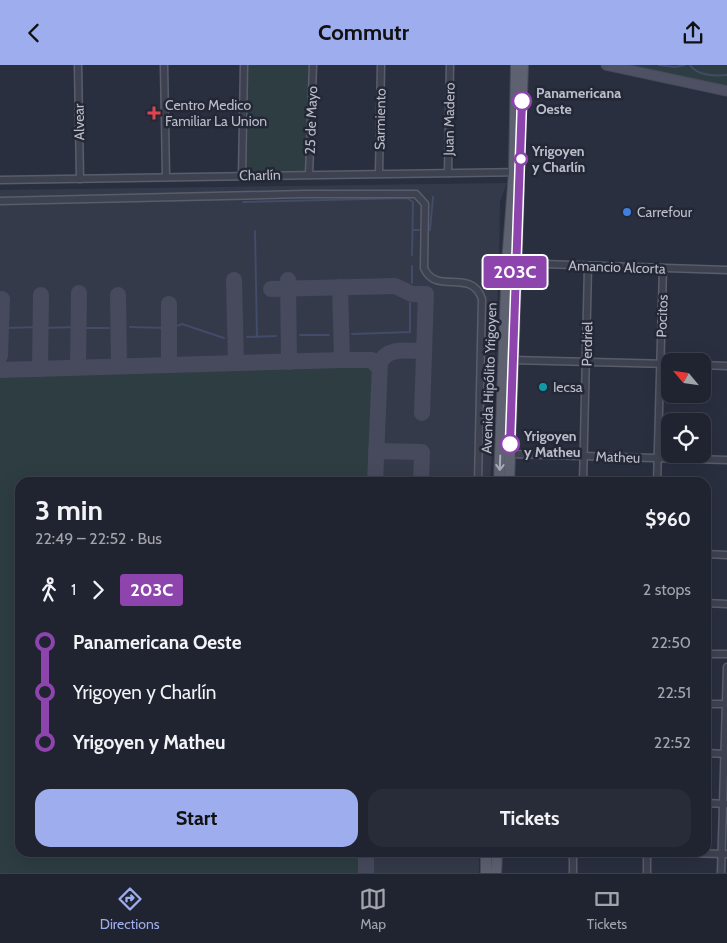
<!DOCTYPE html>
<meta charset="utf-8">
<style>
:root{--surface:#202330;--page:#282b38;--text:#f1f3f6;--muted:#a2a4ab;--line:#3d404c;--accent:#9daded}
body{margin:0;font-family:Cabin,sans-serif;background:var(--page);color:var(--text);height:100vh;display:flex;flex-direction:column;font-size:19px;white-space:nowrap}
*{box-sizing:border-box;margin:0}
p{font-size:16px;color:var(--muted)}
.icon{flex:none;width:28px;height:28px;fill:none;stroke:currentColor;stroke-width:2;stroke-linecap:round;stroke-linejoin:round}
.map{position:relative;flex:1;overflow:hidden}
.details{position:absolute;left:15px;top:412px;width:696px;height:380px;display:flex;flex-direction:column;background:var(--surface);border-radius:15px;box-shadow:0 5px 20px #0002,0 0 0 1px var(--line)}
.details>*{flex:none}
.badge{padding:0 10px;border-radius:4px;font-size:18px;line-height:32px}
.needle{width:32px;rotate:299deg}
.tools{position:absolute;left:661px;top:288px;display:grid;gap:10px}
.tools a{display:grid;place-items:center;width:50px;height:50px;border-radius:10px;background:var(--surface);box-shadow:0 5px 20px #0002,0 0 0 1px var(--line);font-size:25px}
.map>.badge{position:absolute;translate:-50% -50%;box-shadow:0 0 0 2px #fff}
.legs{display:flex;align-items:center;gap:8px;height:55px;padding:0 20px;font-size:16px}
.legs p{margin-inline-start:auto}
.head{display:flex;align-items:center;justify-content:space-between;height:85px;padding:0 20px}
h1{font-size:28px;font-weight:700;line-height:38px}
.action{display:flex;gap:10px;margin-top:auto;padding:10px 20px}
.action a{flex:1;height:58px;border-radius:15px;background:var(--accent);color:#111;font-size:20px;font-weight:700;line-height:58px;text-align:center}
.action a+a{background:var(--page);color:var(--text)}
ul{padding:0 20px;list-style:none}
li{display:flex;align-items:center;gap:18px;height:50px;font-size:19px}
li i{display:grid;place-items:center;width:8px;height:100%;margin:0 6px;background:currentColor}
li i::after{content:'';width:12px;height:12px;margin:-6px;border:4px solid;border-radius:50%;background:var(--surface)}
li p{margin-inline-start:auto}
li:first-child i{background:linear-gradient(#0000 50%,currentColor 0)}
li:last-child i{background:linear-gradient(currentColor 50%,#0000 0)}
header{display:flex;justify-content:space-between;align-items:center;height:65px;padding:0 20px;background:var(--accent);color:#111;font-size:22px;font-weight:700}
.tabs{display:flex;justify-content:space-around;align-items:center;height:70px;border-top:1px solid var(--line);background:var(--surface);font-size:14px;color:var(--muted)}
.tabs a{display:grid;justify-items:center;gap:2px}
.tabs .active{color:var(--accent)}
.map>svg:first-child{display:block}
.airport{fill:#353a4a}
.green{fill:#2d3d42}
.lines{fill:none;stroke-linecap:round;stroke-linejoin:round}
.stream{stroke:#424b67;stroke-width:2}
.taxiway{stroke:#464a5c;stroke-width:16}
.street-casing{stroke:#595d6b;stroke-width:9}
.secondary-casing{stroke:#484b5a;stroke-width:11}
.primary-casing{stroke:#484b5a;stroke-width:12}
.street{stroke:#3e4250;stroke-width:6}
.secondary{stroke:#4d5163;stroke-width:9}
.primary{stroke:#5d6170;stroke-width:10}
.oneway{stroke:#a8abb8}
.line-1-casing{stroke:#fff;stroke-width:11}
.line-1{stroke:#8e44ad;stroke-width:8}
.stop-1-dot{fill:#fff;stroke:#8e44ad;stroke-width:2.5}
.health-dot{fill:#e0444e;stroke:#232736;stroke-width:2}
.shop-dot{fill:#3f7fe0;stroke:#232736;stroke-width:2}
.culture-dot{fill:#0f9aa8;stroke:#232736;stroke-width:2}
.labels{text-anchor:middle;stroke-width:5;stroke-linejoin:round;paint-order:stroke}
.stop-label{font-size:14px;font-weight:bold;fill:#bbbeca;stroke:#232736;text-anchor:start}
.poi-label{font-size:14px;fill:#bbbeca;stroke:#232736;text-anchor:start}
.street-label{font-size:14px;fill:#bbbeca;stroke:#232736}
</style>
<header><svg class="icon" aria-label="back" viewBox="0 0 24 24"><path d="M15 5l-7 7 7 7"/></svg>Commutr<svg class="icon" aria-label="share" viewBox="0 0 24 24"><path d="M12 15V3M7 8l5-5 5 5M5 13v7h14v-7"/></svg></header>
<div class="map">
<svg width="727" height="808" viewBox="0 0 727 808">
<rect width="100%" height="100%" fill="#2a2f40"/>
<!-- airport -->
<polygon class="airport" points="507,118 500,137 499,206 491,350 493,354 490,361 492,388 490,417 20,418 20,788 479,788 479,808 0,808 0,125"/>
<!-- green -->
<g class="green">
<polygon points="247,0 310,0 305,106 246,107"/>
<polygon points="624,0 727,0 727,24"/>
<polygon points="365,301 369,302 372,308 369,417 20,418 20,788 359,788 358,808 0,808 0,311"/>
</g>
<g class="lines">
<!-- stream -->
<g class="stream">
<polyline points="659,0 675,2 685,0"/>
<path d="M690,0C697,11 715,11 727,10"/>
<polyline points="243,137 407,133 413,137 412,190"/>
<polyline points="413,165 419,165"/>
<polyline points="430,165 433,132"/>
<polyline points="255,166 257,272"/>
<polyline points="412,201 412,218"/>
<polyline points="130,262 165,263"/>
<polyline points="174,262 182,259 224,273"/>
<polyline points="7,263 37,262"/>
<polyline points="46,263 74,262"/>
<polyline points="84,263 109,263"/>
<polyline points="352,269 410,267 410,238"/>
<polyline points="300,270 329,270"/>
<polyline points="247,272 276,271"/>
</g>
<!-- taxiway -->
<g class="taxiway">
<polyline points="234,215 236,298"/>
<polyline points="288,215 289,297"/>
<polyline points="340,222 342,295"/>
<polyline points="271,224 395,221 412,229 426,229 422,348"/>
<polyline points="118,230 119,301"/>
<polyline points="0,291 2,234"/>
<polyline points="169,300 169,239"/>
<polyline points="78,302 79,228"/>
<polyline points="40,304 41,230"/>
<polyline points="0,305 342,295 372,295 378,302"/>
<polyline points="376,386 422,387 421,418"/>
<path d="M375,418L380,298C387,281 409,286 424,286"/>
<polyline points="366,808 366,788"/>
</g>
<defs>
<g id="street">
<polyline points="78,0 80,114"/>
<polyline points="164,0 166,112"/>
<polyline points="379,108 381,0"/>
<polyline points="448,108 450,0"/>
<polyline points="309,110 313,0"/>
<polyline points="242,111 244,0"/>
<polyline points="0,115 520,107"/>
<path d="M0,136L305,129H416L425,139L424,203C436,231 471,202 482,234L478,418"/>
<polyline points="513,198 727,205"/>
<polyline points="512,295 670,299"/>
<polyline points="702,300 727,301"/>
<polyline points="510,389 727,395"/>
<polyline points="583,418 588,201"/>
<polyline points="657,418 663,203"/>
<polyline points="706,489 727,490"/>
<polyline points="706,538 727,539"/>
<polyline points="706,589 727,589"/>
<polyline points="706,639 727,639"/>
<polyline points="706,688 727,689"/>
<polyline points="706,738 726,739"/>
<polyline points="677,788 727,789"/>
<polyline points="573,808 573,788"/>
<polyline points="647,808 647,788"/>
<polyline points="721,808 727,602"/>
</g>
<polyline id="secondary" points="606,0 727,26"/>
<g id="primary">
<polyline points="522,27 523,0"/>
<polyline points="499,418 507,198 514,107 516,0"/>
<polyline points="509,418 519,124"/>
<polyline points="486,808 486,788"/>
<polyline points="496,808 497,788"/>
</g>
</defs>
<!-- street casing -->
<use href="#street" class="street-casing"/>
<!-- secondary casing -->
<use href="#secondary" class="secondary-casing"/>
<!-- primary casing -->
<use href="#primary" class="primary-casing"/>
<!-- street -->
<use href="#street" class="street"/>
<!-- secondary -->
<use href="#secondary" class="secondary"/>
<!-- primary -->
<use href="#primary" class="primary"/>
</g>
<!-- one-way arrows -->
<defs><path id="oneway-shaft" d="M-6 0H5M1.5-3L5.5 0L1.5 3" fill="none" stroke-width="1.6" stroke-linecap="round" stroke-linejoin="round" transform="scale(1.25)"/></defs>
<use class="oneway" href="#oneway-shaft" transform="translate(500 398) rotate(92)"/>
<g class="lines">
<defs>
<polyline id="line-1" points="510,379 522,36"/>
</defs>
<!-- line-1 casing -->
<use href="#line-1" class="line-1-casing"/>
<!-- line-1 -->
<use href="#line-1" class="line-1"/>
</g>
<!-- markers -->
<g class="stop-1-dot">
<circle cx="522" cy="36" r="9"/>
<circle cx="521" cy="94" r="6"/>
<circle cx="510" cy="379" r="9"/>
</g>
<path class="health-dot" d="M151.5 40.5h5v5h5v5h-5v5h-5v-5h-5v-5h5z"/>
<circle class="shop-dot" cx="627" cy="147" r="5"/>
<circle class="culture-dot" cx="543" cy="322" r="5"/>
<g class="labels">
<!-- stop labels -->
<g class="stop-label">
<text x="536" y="33">Panamericana<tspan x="536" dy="16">Oeste</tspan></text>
<text x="532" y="91">Yrigoyen<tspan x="532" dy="16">y Charlín</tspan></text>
<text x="524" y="376">Yrigoyen<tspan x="524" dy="16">y Matheu</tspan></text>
</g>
<!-- poi labels -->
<g class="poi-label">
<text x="165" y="45">Centro Medico<tspan x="165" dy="16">Familiar La Union</tspan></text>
<text x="637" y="152">Carrefour</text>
<text x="553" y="327">Iecsa</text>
</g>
<!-- street labels -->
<g class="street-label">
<text transform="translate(380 54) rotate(-89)" y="5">Sarmiento</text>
<text transform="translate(449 54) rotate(-89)" y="5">Juan Madero</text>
<text transform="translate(311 55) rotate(-88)" y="5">25 de Mayo</text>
<text transform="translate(79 57) rotate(-91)" y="5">Alvear</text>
<text transform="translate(260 110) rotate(-1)" y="5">Charlín</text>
<text transform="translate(617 202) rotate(2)" y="5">Amancio Alcorta</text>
<text transform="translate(662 251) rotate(-88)" y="5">Pocitos</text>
<text transform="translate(587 279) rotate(-89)" y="5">Perdriel</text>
<text transform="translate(489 313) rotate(-88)" y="5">Avenida Hipólito Yrigoyen</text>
<text transform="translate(618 392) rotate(2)" y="5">Matheu</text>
</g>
</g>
</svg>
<div class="tools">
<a><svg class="needle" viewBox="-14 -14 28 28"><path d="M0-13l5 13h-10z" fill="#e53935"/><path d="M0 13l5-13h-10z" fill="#a2a4ab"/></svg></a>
<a><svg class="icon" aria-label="locate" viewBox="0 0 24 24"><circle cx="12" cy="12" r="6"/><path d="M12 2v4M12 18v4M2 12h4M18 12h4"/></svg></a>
</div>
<b class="badge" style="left:515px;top:207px;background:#8e44ad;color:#fff">203C</b>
<section class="details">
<div class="head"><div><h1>3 min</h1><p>22:49 – 22:52 · Bus</p></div><b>$960</b></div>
<div class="legs"><svg class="icon" aria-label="walk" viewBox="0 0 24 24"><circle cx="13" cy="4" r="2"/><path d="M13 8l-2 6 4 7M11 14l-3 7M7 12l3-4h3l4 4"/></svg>1<svg class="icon" aria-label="forward" viewBox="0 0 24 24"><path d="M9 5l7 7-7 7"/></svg><b class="badge" style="background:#8e44ad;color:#fff">203C</b><p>2 stops</p></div>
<ul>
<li><i style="color:#8e44ad"></i><b>Panamericana Oeste</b><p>22:50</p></li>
<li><i style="color:#8e44ad"></i><span>Yrigoyen y Charlín</span><p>22:51</p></li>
<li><i style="color:#8e44ad"></i><b>Yrigoyen y Matheu</b><p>22:52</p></li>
</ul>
<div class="action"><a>Start</a><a>Tickets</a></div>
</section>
</div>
<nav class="tabs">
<a class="active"><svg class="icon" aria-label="directions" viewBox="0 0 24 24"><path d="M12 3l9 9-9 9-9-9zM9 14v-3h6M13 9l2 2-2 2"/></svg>Directions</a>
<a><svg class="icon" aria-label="map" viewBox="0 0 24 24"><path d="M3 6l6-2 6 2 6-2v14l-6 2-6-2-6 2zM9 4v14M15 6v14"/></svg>Map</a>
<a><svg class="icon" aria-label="tickets" viewBox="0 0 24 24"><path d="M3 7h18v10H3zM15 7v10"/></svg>Tickets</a>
</nav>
